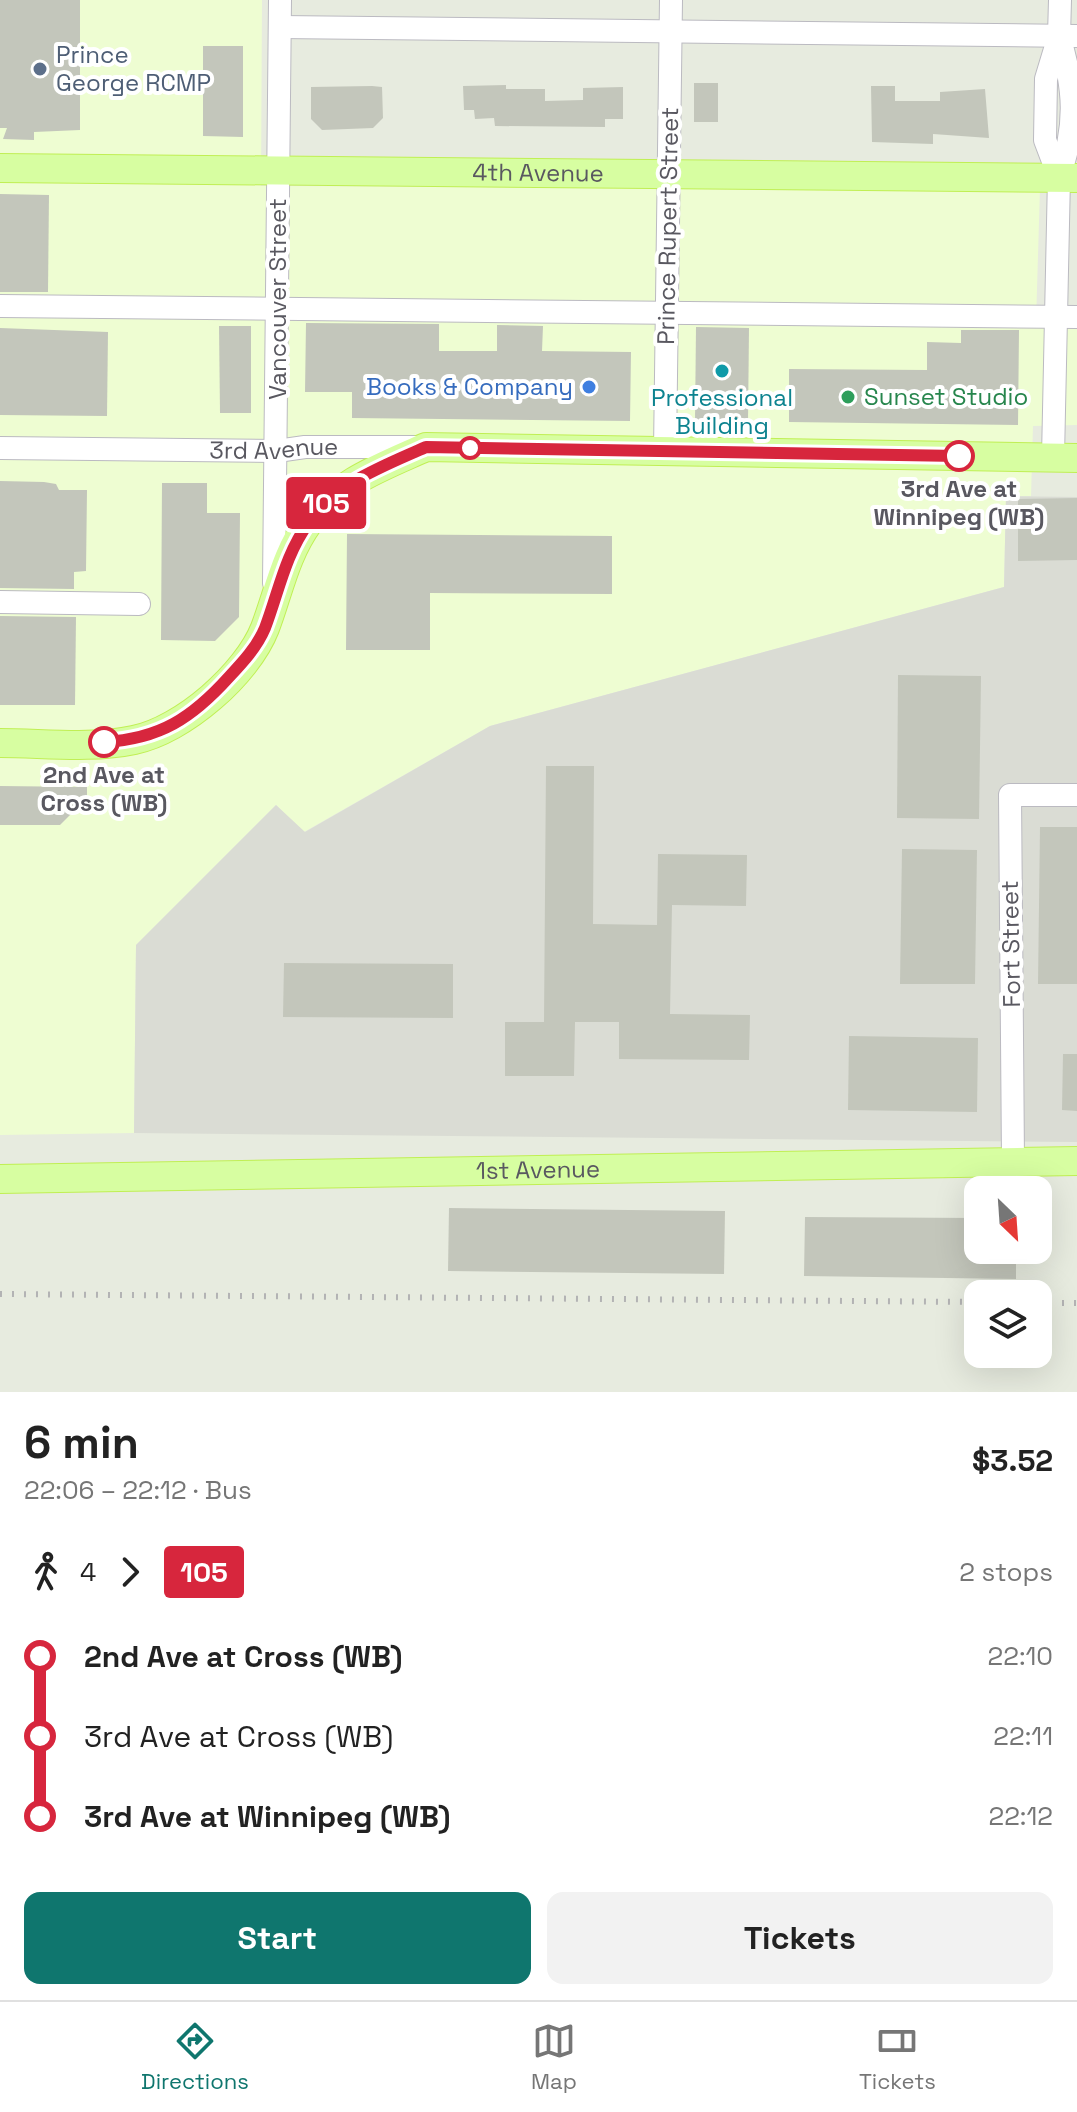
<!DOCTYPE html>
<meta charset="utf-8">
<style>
:root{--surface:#fff;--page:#f2f2f2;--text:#222;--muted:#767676;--line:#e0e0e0;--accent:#0f766e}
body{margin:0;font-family:"Space Grotesk",sans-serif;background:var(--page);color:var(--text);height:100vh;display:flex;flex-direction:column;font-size:30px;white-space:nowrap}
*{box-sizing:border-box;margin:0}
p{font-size:26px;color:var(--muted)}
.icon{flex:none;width:44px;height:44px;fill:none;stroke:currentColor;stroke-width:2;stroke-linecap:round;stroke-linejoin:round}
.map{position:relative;height:1392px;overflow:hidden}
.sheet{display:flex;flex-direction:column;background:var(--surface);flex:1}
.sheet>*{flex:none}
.badge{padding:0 16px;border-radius:6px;font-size:28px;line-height:52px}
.needle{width:52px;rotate:155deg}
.buttons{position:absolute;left:964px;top:1176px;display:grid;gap:16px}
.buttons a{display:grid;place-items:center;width:88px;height:88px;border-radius:16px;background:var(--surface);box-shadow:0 8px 32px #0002;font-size:40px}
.map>.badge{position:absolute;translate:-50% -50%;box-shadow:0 0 0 4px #fff}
.legs{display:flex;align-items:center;gap:12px;height:88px;padding:0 24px;font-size:26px}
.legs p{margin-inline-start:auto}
.head{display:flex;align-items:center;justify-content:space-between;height:136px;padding:0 24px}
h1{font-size:44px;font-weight:700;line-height:60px}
.action{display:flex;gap:16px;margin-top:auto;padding:16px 24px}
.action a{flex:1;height:92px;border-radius:16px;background:var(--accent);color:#fff;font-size:32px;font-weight:700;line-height:92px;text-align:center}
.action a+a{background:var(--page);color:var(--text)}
ul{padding:0 24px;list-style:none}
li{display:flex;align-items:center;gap:28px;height:80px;font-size:30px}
li i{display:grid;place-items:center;width:12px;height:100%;margin:0 10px;background:currentColor}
li i::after{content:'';width:20px;height:20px;margin:-10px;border:6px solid;border-radius:50%;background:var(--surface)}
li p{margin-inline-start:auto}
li:first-child i{background:linear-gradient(#0000 50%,currentColor 0)}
li:last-child i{background:linear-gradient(currentColor 50%,#0000 0)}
.menu{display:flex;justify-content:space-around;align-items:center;height:112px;border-top:2px solid var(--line);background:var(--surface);font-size:22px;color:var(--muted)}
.menu a{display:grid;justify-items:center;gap:4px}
.menu .current{color:var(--accent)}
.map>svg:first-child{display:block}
.commercial{fill:#eefdd2}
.industrial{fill:#dadcd4}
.building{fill:#c3c6bb}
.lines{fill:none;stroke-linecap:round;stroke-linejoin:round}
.minor-casing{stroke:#bbbac1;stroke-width:24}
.major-casing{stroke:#c0ef54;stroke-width:30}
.minor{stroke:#fff;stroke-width:22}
.major{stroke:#d7fea1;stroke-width:28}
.rail{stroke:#b3b3b4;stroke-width:6;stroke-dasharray:2 10;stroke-linecap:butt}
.line-1-casing{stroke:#fff;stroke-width:18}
.line-1{stroke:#d7263d;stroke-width:12}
.service-dot{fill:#5c6f8a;stroke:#fff;stroke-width:3}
.culture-dot{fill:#0f9aa8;stroke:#fff;stroke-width:3}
.shop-dot{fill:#3f7fe0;stroke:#fff;stroke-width:3}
.leisure-dot{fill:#2e9e5b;stroke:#fff;stroke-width:3}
.stop-1-dot{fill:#fff;stroke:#d7263d;stroke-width:4}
.labels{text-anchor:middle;stroke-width:8;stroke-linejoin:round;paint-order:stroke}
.service-label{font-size:24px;fill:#4e5e75;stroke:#fff;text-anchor:start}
.street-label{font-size:24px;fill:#595860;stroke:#fff}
.shop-label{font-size:24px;fill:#366cbe;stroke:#fff;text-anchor:end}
.leisure-label{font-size:24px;fill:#27864d;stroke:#fff;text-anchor:start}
.culture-label{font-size:24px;fill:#0d838f;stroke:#fff}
.stop-label{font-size:24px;font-weight:bold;fill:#595860;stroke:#fff}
</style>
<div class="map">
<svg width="1077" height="1392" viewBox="0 0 1077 1392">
<rect width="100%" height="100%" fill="#e7ebdf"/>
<!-- commercial -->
<polygon class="commercial" points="0,0 262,0 261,186 1040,188 1036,323 1077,324 1077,425 1033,426 1031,496 1006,497 1004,587 490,726 304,832 276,805 136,945 134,1133 0,1135"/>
<!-- industrial -->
<polygon class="industrial" points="1006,496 1077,497 1077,1142 134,1133 136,945 276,805 305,832 490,726 1004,587"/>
<!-- building -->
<g class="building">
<polygon points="0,0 80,0 80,130 34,132 34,140 3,139 7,128 0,128"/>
<polygon points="203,46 243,46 243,137 203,136"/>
<rect x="694" y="83" width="24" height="39"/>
<polygon points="506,85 506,89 545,89 545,101 583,100 583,88 623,87 623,119 605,119 605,127 495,126 494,118 475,119 474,110 464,110 463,86"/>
<polygon points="372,86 382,87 383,118 373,128 322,130 311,119 311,87"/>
<polygon points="871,86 895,86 895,101 940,101 940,92 985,89 989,138 933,134 933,144 872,142"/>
<polygon points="0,194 49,195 48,292 0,292"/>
<polygon points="306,323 439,324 439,351 497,351 497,325 543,326 542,351 631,352 630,421 352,418 352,392 305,392"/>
<polygon points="219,326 251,326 251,413 220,413"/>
<polygon points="696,327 749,328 748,422 695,421"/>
<polygon points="0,328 108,332 107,416 0,415"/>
<polygon points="961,330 1019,330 1018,425 789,422 789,369 927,370 927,342 961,343"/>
<polygon points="0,481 44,482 56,484 59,490 87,490 86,571 74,572 74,589 0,588"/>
<polygon points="162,483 207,483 207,513 240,513 239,617 215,641 161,640"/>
<polygon points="1077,498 1077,560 1018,561 1018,499"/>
<polygon points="347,534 612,536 612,594 430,593 430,650 346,650"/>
<polygon points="0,616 76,617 75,705 0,705"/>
<polygon points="898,675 981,676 979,819 897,818"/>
<polygon points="546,766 594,766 593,924 657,925 658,854 747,855 746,906 672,905 670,1014 750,1015 749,1060 619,1059 619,1022 575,1022 574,1076 505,1076 505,1022 544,1022"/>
<polygon points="0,786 87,787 87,798 60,825 0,825"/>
<polygon points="1040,827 1077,827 1077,984 1038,984"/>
<polygon points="902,849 977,850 975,984 900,984"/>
<polygon points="284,963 453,964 453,1018 283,1017"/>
<polygon points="849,1036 978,1038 977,1112 848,1110"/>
<polygon points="1063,1054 1077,1054 1077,1111 1062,1110"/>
<polygon points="449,1208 725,1211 724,1274 448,1271"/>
<polygon points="805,1217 978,1218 978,1250 1016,1250 1016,1279 804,1276"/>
</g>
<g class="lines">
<defs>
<g id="minor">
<polyline points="280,27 1077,36"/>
<polyline points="1059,177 1045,140 1046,79 1059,36 1060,0"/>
<polyline points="0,306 1077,317"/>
<path id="s1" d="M0,448L277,451L305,447H421"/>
<polyline points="665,451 671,0"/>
<path d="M1053,457L1059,177C1077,125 1075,89 1059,36"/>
<polyline points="274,583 280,0"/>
<polyline points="0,602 139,604"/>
<polyline points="1013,1160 1010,795 1077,795"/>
</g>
<g id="major">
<path id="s2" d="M0,168L1077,178"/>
<path d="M0,743C43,743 92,749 134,740C183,730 247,674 265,628C279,591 285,555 309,522C336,483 384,466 426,447L1077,458"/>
<path id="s3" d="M0,1179L1077,1161"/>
</g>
</defs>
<!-- minor casing -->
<use href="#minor" class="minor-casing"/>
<!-- major casing -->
<use href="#major" class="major-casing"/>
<!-- minor -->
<use href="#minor" class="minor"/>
<!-- major -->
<use href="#major" class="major"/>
<!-- rail -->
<g class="rail">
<polyline points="0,1294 978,1302"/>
<polyline points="1038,1303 1077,1303"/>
</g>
</g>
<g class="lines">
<defs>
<path id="line-1" d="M104,742C160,739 192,718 229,677C243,662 257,647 265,628C279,591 285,555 309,522C336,483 384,466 426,447L959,456"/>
</defs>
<!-- line-1 casing -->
<use href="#line-1" class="line-1-casing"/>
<!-- line-1 -->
<use href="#line-1" class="line-1"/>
</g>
<!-- markers -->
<circle class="service-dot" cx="40" cy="69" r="8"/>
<circle class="culture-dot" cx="722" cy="371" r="8"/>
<circle class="shop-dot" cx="589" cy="387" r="8"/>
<circle class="leisure-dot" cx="848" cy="397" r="8"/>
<g class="stop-1-dot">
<circle cx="470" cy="448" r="10"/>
<circle cx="959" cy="456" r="14"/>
<circle cx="104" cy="742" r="14"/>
</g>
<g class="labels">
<!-- service labels -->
<g class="service-label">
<text x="56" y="63">Prince<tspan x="56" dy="28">George RCMP</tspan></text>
</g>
<!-- street labels -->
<g class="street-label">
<text dy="8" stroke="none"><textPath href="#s2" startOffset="538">4th Avenue</textPath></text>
<text transform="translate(668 226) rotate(-89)" y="8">Prince Rupert Street</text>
<text transform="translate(278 299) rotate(-90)" y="8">Vancouver Street</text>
<text dy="8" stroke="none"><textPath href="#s1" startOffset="274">3rd Avenue</textPath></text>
<text transform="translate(1011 944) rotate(-91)" y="8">Fort Street</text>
<text dy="8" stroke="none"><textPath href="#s3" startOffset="538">1st Avenue</textPath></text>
</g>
<!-- shop labels -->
<g class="shop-label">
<text x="573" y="395">Books &amp; Company</text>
</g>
<!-- leisure labels -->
<g class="leisure-label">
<text x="864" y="405">Sunset Studio</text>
</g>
<!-- culture labels -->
<g class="culture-label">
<text x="722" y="406">Professional<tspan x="722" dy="28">Building</tspan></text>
</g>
<!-- stop labels -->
<g class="stop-label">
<text x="959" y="497">3rd Ave at<tspan x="959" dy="28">Winnipeg (WB)</tspan></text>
<text x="104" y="783">2nd Ave at<tspan x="104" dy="28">Cross (WB)</tspan></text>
</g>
</g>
</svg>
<div class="buttons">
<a><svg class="needle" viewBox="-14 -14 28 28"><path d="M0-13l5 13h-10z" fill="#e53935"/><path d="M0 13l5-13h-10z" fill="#767676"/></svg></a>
<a><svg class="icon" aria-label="layers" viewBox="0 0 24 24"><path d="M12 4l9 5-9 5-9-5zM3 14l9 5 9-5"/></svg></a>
</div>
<b class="badge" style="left:326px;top:503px;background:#d7263d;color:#fff">105</b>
</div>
<section class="sheet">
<div class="head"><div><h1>6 min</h1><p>22:06 – 22:12 · Bus</p></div><b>$3.52</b></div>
<div class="legs"><svg class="icon" aria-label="walk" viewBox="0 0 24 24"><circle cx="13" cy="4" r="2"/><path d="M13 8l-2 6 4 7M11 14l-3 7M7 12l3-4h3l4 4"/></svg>4<svg class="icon" aria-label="forward" viewBox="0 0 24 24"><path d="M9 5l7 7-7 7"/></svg><b class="badge" style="background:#d7263d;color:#fff">105</b><p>2 stops</p></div>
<ul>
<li><i style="color:#d7263d"></i><b>2nd Ave at Cross (WB)</b><p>22:10</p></li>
<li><i style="color:#d7263d"></i><span>3rd Ave at Cross (WB)</span><p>22:11</p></li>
<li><i style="color:#d7263d"></i><b>3rd Ave at Winnipeg (WB)</b><p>22:12</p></li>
</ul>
<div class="action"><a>Start</a><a>Tickets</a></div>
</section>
<nav class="menu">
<a class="current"><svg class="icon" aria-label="directions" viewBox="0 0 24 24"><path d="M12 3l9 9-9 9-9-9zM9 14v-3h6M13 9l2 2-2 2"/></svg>Directions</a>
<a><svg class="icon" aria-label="map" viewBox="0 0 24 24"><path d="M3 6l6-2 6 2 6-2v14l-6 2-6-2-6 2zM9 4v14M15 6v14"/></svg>Map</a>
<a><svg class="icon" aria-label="tickets" viewBox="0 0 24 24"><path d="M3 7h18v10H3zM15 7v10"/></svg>Tickets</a>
</nav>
